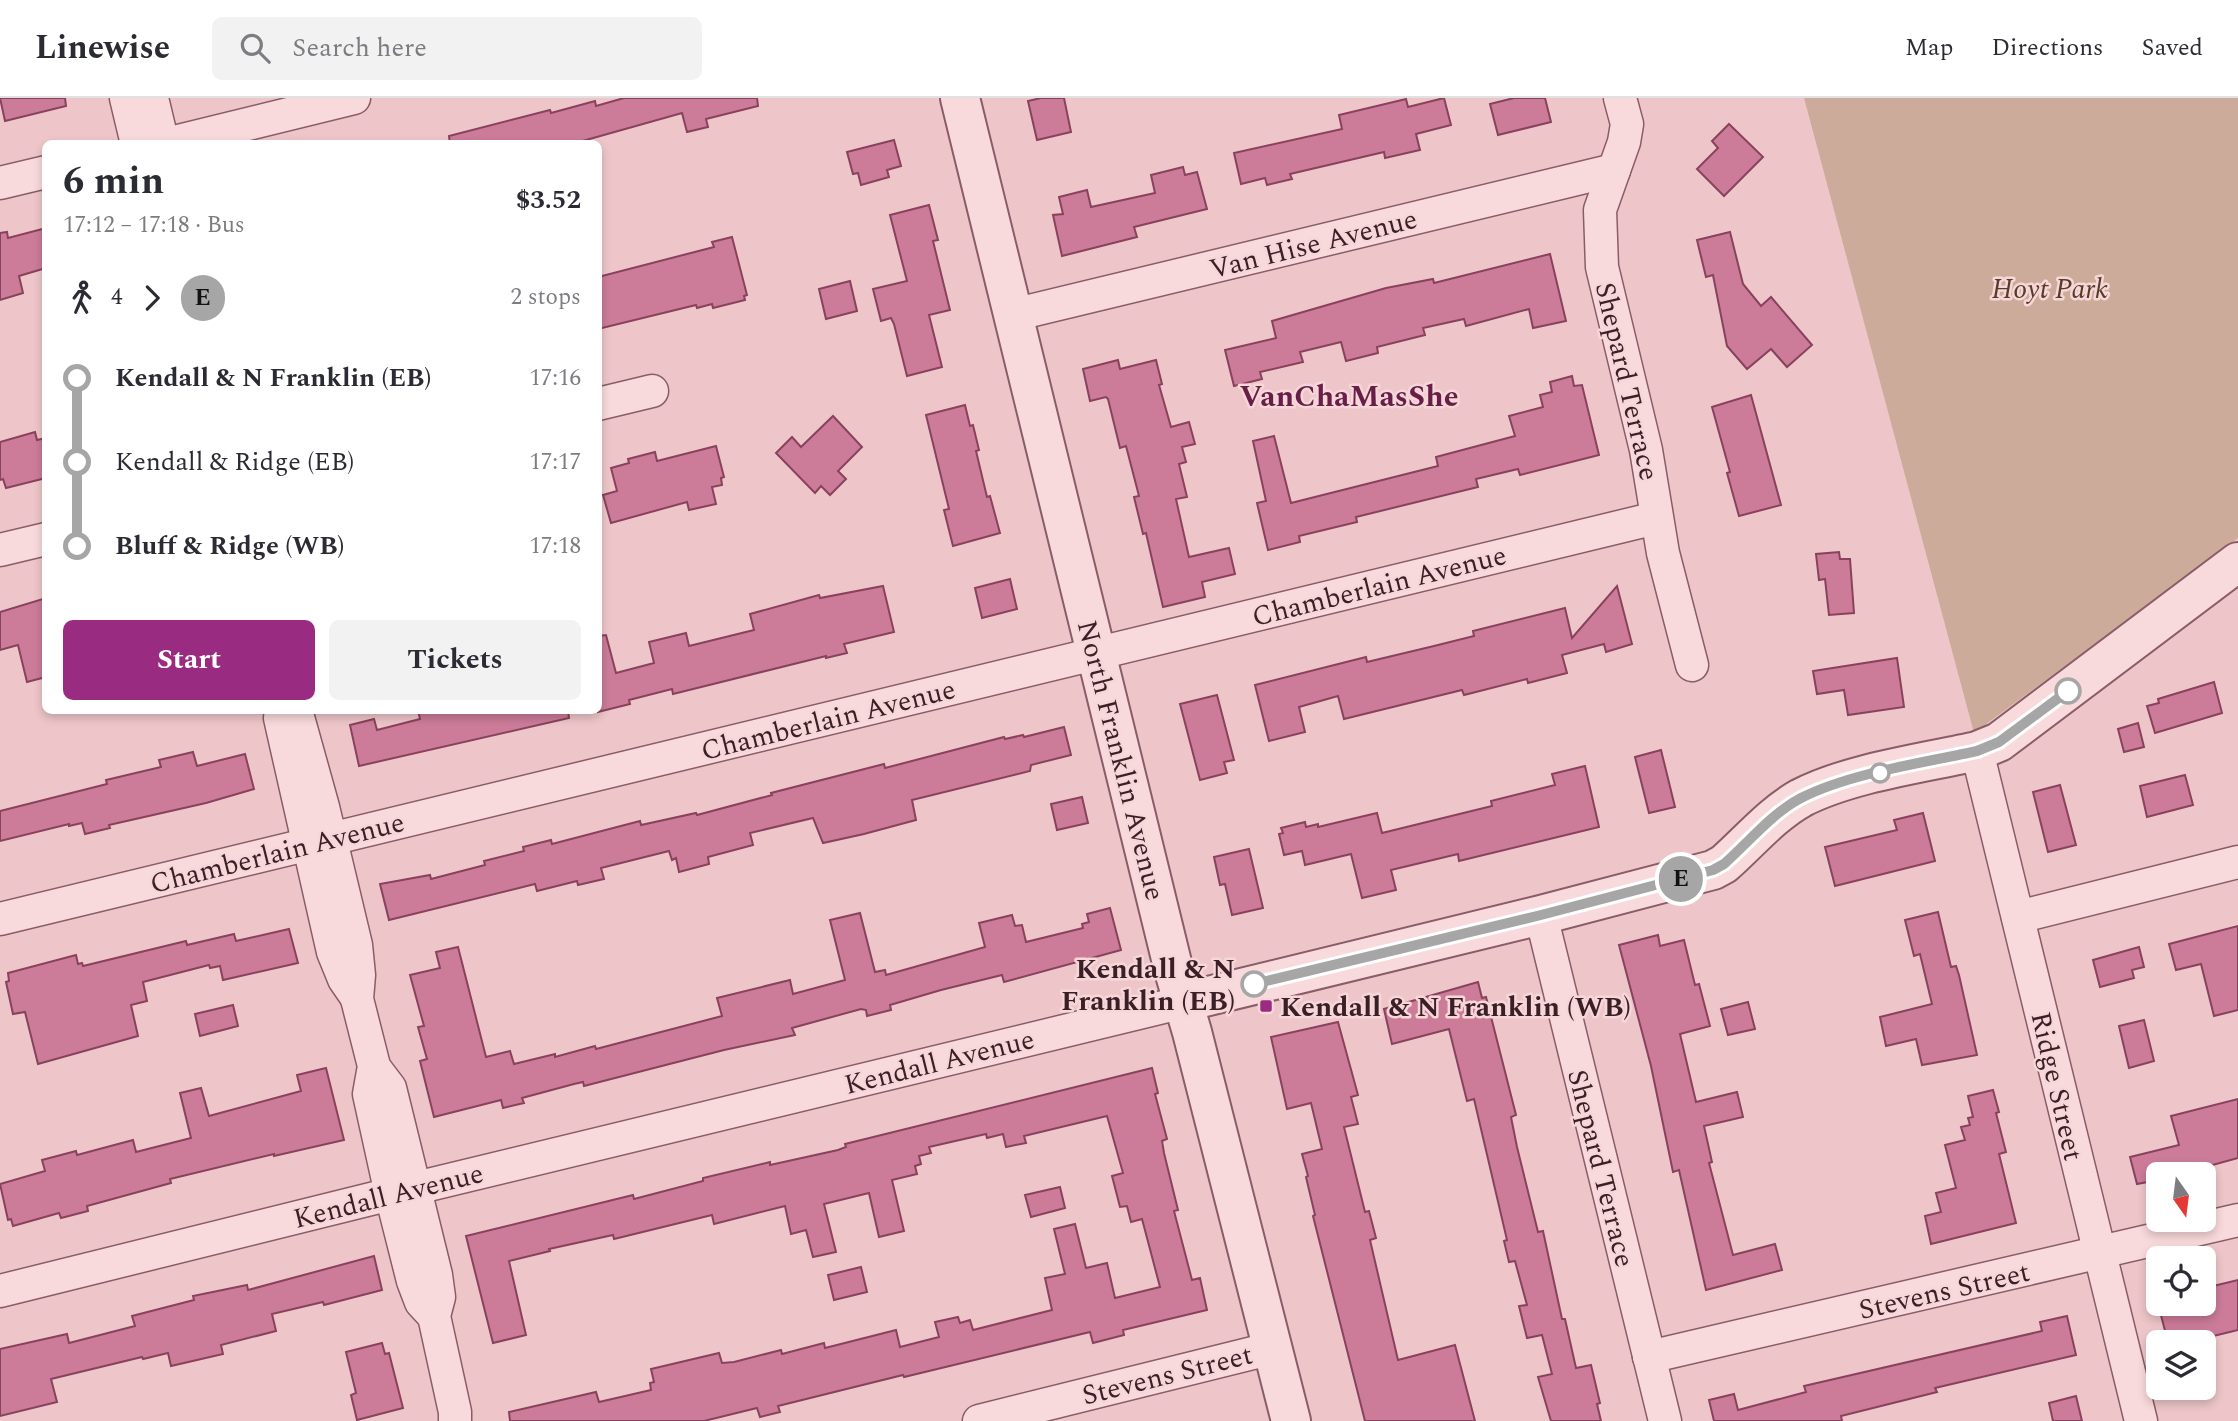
<!DOCTYPE html>
<meta charset="utf-8">
<style>
:root{--surface:#fff;--page:#f2f2f3;--text:#2b2b33;--muted:#7c7c81;--line:#e1e1e2;--accent:#992c81}
body{margin:0;font-family:Spectral,serif;background:var(--page);color:var(--text);height:100vh;display:flex;flex-direction:column;font-size:26px;white-space:nowrap}
*{box-sizing:border-box;margin:0}
p{font-size:23px;color:var(--muted)}
.icon{flex:none;width:38px;height:38px;fill:none;stroke:currentColor;stroke-width:2;stroke-linecap:round;stroke-linejoin:round}
.map{position:relative;flex:1;overflow:hidden}
.details{position:absolute;left:42px;top:42px;width:560px;height:574px;display:flex;flex-direction:column;background:var(--surface);border-radius:10px;box-shadow:0 4px 10px #0003}
.details>*{flex:none}
.badge{padding:0 14px;border-radius:23px;font-size:24px;line-height:46px}
.needle{width:46px;rotate:166deg}
.buttons{position:absolute;left:2146px;top:1064px;display:grid;gap:14px}
.buttons a{display:grid;place-items:center;width:70px;height:70px;border-radius:10px;background:var(--surface);box-shadow:0 4px 10px #0003;font-size:35px}
.map>.badge{position:absolute;translate:-50% -50%;box-shadow:0 0 0 4px #fff}
.legs{display:flex;align-items:center;gap:10px;height:77px;padding:0 21px;font-size:23px}
.legs p{margin-inline-start:auto}
.headline{display:flex;align-items:center;justify-content:space-between;height:119px;padding:0 21px}
h1{font-size:38px;font-weight:700;line-height:52px}
.button{display:flex;gap:14px;margin-top:auto;padding:14px 21px}
.button a{flex:1;height:80px;border-radius:10px;background:var(--accent);color:#fff;font-size:28px;font-weight:700;line-height:80px;text-align:center}
.button a+a{background:var(--page);color:var(--text)}
ul{padding:0 21px;list-style:none}
li{display:flex;align-items:center;gap:24px;height:84px;font-size:26px}
li i{display:grid;place-items:center;width:10px;height:100%;margin:0 9px;background:currentColor}
li i::after{content:'';width:18px;height:18px;margin:-9px;border:5px solid;border-radius:50%;background:var(--surface)}
li p{margin-inline-start:auto}
li:first-child i{background:linear-gradient(#0000 50%,currentColor 0)}
li:last-child i{background:linear-gradient(currentColor 50%,#0000 0)}
header{display:flex;align-items:center;gap:42px;box-sizing:border-box;height:98px;padding:0 35px;background:var(--surface);border-bottom:2px solid var(--line)}
header strong{font-size:33px}
nav{display:flex;gap:38px;margin-inline-start:auto;font-size:24px}
.search{width:490px;height:63px;background:var(--page);display:flex;align-items:center;gap:18px;box-sizing:border-box;padding:0 24px;border-radius:10px;color:var(--muted);font-size:26px}
.map>svg:first-child{display:block}
.green{fill:#cdab9a}
.building{fill:#cc7c99;stroke:#89425d;stroke-width:2}
.lines{fill:none;stroke-linecap:round;stroke-linejoin:round}
.minor-casing{stroke:#8a5c67;stroke-width:35}
.tertiary-casing{stroke:#8a5c67;stroke-width:42}
.minor{stroke:#f9dadc;stroke-width:32}
.tertiary{stroke:#f9dadc;stroke-width:38}
.line-1-casing{stroke:#fff;stroke-width:16}
.line-1{stroke:#a6a6a6;stroke-width:10}
.stop-1-dot{fill:#fff;stroke:#a6a6a6;stroke-width:3.5}
.poi-dot{fill:#992c81;stroke:#f6d6d8;stroke-width:2.5}
.labels{text-anchor:middle;stroke-width:5;stroke-linejoin:round;paint-order:stroke}
.street-label{font-size:28px;fill:#3a1f27;stroke:#f6d6d8}
.park-label{font-size:28px;font-style:italic;fill:#563d26;stroke:#f6d6d8}
.stop-label{font-size:28px;font-weight:bold;fill:#3a1f27;stroke:#f6d6d8;text-anchor:end}
.poi-label{font-size:28px;font-weight:bold;fill:#3a1f27;stroke:#f6d6d8;text-anchor:start}
.neighbourhood-label{font-size:30px;font-weight:bold;fill:#671f47;stroke:#f6d6d8}
</style>
<header>
<strong>Linewise</strong>
<div class="search"><svg class="icon" aria-label="search" viewBox="0 0 24 24"><circle cx="10" cy="10" r="6"/><path d="M15 15l6 6"/></svg>Search here</div>
<nav><a>Map</a><a>Directions</a><a>Saved</a></nav>
</header>
<div class="map">
<svg width="2238" height="1323" viewBox="0 0 2238 1323">
<rect width="100%" height="100%" fill="#eec6c9"/>
<!-- green -->
<polygon class="green" points="1804,0 2238,0 2238,440 1974,635"/>
<!-- building -->
<g class="building">
<polygon points="0,0 65,0 66,8 5,23"/>
<polygon points="624,0 757,0 758,8 706,21 708,29 687,34 682,15 572,46 450,46 449,38 550,12 551,15 595,3 596,8"/>
<polygon points="1041,0 1064,0 1071,34 1037,42 1028,3"/>
<polygon points="1444,0 1451,27 1416,36 1420,52 1385,60 1384,54 1290,76 1292,81 1267,87 1265,80 1241,86 1234,55 1342,31 1339,17 1406,1 1408,9"/>
<polygon points="1514,0 1545,0 1551,24 1498,37 1490,6"/>
<polygon points="1729,26 1763,59 1724,98 1697,71 1718,50 1712,43"/>
<polygon points="894,42 901,68 887,72 889,79 861,87 858,75 853,76 847,54"/>
<polygon points="1183,69 1185,77 1197,74 1207,111 1134,129 1137,139 1062,158 1053,117 1063,116 1059,99 1087,92 1091,109 1155,95 1151,77"/>
<polygon points="929,107 938,142 933,143 950,212 929,217 942,269 907,278 894,226 891,220 881,223 873,191 907,183 890,117"/>
<polygon points="46,130 46,170 19,178 23,195 0,202 0,135 7,134 8,140"/>
<polygon points="1730,134 1743,186 1761,208 1771,199 1812,247 1787,269 1771,251 1747,271 1727,248 1713,177 1706,179 1697,142"/>
<polygon points="732,139 747,197 744,198 745,202 713,210 712,206 697,210 696,207 598,231 598,179 714,149 712,144"/>
<polygon points="1550,156 1566,223 1533,230 1529,211 1466,228 1464,221 1423,230 1425,237 1377,249 1378,255 1346,263 1341,244 1300,254 1303,264 1260,274 1262,281 1234,288 1225,252 1276,240 1272,223 1386,190 1433,181 1434,185"/>
<polygon points="850,183 857,213 826,221 819,191"/>
<polygon points="1118,262 1120,271 1156,262 1162,286 1159,287 1171,329 1189,324 1195,346 1182,349 1186,364 1179,366 1187,399 1176,401 1189,459 1229,450 1235,476 1202,484 1205,499 1163,509 1146,435 1143,436 1134,399 1139,398 1126,348 1120,350 1108,301 1106,299 1090,303 1083,271"/>
<polygon points="1572,278 1574,288 1582,287 1599,357 1520,377 1518,371 1476,381 1478,389 1356,419 1357,424 1299,438 1300,444 1268,452 1257,405 1266,403 1253,343 1274,338 1291,405 1438,368 1436,359 1515,338 1509,318 1543,309 1540,297 1552,294 1550,284"/>
<polygon points="1751,297 1781,407 1739,418 1727,375 1730,374 1712,309"/>
<polygon points="965,307 970,328 973,327 979,352 976,353 987,399 990,398 1000,435 953,448 944,412 949,411 926,317"/>
<polygon points="833,318 862,349 838,373 846,381 830,397 821,388 815,395 776,355 792,339 801,349"/>
<polygon points="35,334 37,342 46,340 46,380 6,390 3,381 0,382 0,344"/>
<polygon points="716,348 724,379 721,380 722,387 712,389 716,406 689,412 687,404 611,425 603,397 617,393 611,370 629,365 628,361 655,354 657,363"/>
<polygon points="1839,454 1840,461 1850,461 1854,515 1829,517 1825,481 1819,482 1816,456"/>
<polygon points="1010,481 1017,511 982,520 975,490"/>
<polygon points="883,488 894,534 844,546 847,555 826,560 826,558 673,596 672,591 629,602 630,606 598,614 598,538 606,537 616,575 654,565 649,544 686,535 689,548 754,532 750,516 819,497 820,500"/>
<polygon points="1617,488 1632,546 1606,554 1604,546 1562,557 1567,575 1528,585 1527,581 1464,597 1462,592 1344,621 1338,598 1299,609 1305,634 1269,643 1255,587 1366,559 1367,564 1434,548 1474,538 1473,533 1565,510 1572,540"/>
<polygon points="46,500 46,579 27,584 18,547 0,552 0,514"/>
<polygon points="1897,560 1904,609 1848,617 1844,592 1817,596 1813,573"/>
<polygon points="2214,584 2222,615 2155,635 2147,608 2159,605 2158,601"/>
<polygon points="1217,597 1234,662 1224,664 1227,675 1200,682 1180,606"/>
<polygon points="418,612 568,612 569,620 359,668 350,627 374,621 377,632 420,621"/>
<polygon points="2138,625 2144,649 2124,654 2118,631"/>
<polygon points="1064,629 1071,657 1031,667 1030,673 912,702 916,722 864,736 823,745 813,720 750,735 753,747 708,759 709,766 679,774 676,760 672,762 669,753 601,770 604,781 578,787 577,783 537,793 535,786 389,822 380,786 430,777 431,781 485,767 484,763 524,753 523,749 551,742 552,746 640,723 641,727 696,715 697,717 772,697 771,695 884,666 885,670 1004,639 1005,641 1023,637 1024,639"/>
<polygon points="1661,652 1675,709 1649,715 1635,659"/>
<polygon points="193,654 197,668 245,656 254,691 206,705 109,727 110,730 85,736 82,725 69,728 69,726 0,743 0,713 107,686 106,682 161,669 159,662"/>
<polygon points="1585,668 1599,729 1459,763 1458,756 1391,772 1396,792 1362,800 1351,756 1305,767 1302,753 1284,757 1279,736 1283,735 1281,730 1305,724 1306,729 1318,726 1318,729 1377,715 1382,735 1492,708 1491,703 1555,687 1552,676"/>
<polygon points="2185,677 2193,707 2147,719 2140,688"/>
<polygon points="2060,687 2076,747 2048,754 2033,694"/>
<polygon points="1082,699 1088,725 1057,732 1051,706"/>
<polygon points="1923,715 1935,763 1835,788 1825,749 1897,732 1894,722"/>
<polygon points="1249,751 1263,810 1232,817 1225,786 1220,787 1214,759"/>
<polygon points="1110,810 1121,852 1004,884 1002,877 941,892 890,907 891,912 867,918 866,912 861,911 792,930 795,937 724,952 584,988 583,984 574,986 522,1000 524,1005 503,1010 501,1002 434,1019 420,963 427,961 418,929 424,928 410,877 440,870 436,854 458,849 486,959 510,953 514,966 555,956 555,959 595,948 596,951 722,918 717,900 790,882 793,896 845,882 830,822 860,815 875,874 885,872 886,877 985,849 979,825 1012,817 1015,828 1022,827 1026,844 1083,830 1082,826 1089,824 1087,816"/>
<polygon points="1938,814 1951,869 1956,868 1959,877 1977,957 1922,967 1916,941 1886,948 1880,919 1932,906 1920,856 1914,858 1905,822"/>
<polygon points="2238,828 2238,912 2214,918 2201,866 2176,872 2169,846"/>
<polygon points="289,831 298,865 223,882 220,868 210,870 209,867 143,884 147,903 131,907 138,938 38,966 25,914 13,916 6,884 9,883 8,875 76,857 78,866 82,865 83,868 186,843 187,847 234,836 236,843"/>
<polygon points="1658,837 1660,848 1684,842 1695,887 1699,886 1710,928 1680,936 1696,1004 1737,994 1743,1019 1704,1028 1712,1064 1709,1065 1733,1157 1775,1146 1782,1172 1706,1192 1679,1072 1673,1074 1651,968 1619,847"/>
<polygon points="2139,849 2144,869 2132,872 2134,880 2100,889 2093,862"/>
<polygon points="1478,884 1482,900 1486,899 1516,1017 1511,1019 1517,1049 1538,1134 1543,1133 1562,1221 1565,1221 1576,1270 1591,1267 1600,1305 1597,1306 1601,1323 1551,1323 1538,1279 1552,1276 1542,1237 1527,1240 1519,1208 1527,1207 1515,1163 1509,1164 1504,1143 1507,1142 1474,1001 1467,1003 1449,931 1392,946 1384,911"/>
<polygon points="1748,904 1755,931 1728,937 1721,911"/>
<polygon points="233,907 238,928 200,938 195,916"/>
<polygon points="2144,922 2154,963 2129,970 2119,928"/>
<polygon points="1338,924 1358,997 1351,999 1358,1026 1344,1029 1365,1114 1369,1113 1376,1140 1370,1142 1398,1262 1455,1247 1475,1323 1365,1323 1313,1118 1315,1117 1306,1079 1308,1078 1302,1056 1322,1051 1311,1005 1287,1011 1271,939"/>
<polygon points="326,970 344,1042 274,1058 274,1056 170,1081 171,1085 87,1108 88,1113 61,1120 59,1115 13,1128 11,1121 8,1122 0,1086 45,1073 42,1062 76,1053 77,1057 133,1042 136,1054 191,1040 180,995 201,990 209,1018 301,993 297,977"/>
<polygon points="1152,970 1158,995 1155,996 1167,1041 1162,1043 1164,1055 1178,1112 1174,1113 1192,1182 1200,1180 1207,1212 1123,1232 1124,1237 1093,1245 1090,1234 904,1279 903,1277 778,1308 780,1314 760,1319 757,1310 704,1323 510,1323 509,1314 596,1294 599,1304 651,1292 650,1285 654,1284 651,1271 719,1255 722,1265 734,1264 781,1252 782,1256 824,1245 825,1250 896,1232 900,1249 939,1239 935,1224 958,1219 960,1225 970,1222 973,1232 1052,1212 1045,1180 1065,1176 1054,1131 1075,1126 1086,1170 1107,1165 1115,1200 1160,1189 1142,1121 1131,1124 1127,1108 1120,1109 1112,1078 1123,1075 1107,1018 1024,1038 1026,1045 1006,1049 1003,1036 987,1040 986,1036 929,1049 931,1055 919,1058 921,1066 915,1068 917,1076 892,1082 904,1133 879,1139 869,1095 824,1106 836,1154 813,1159 806,1132 791,1136 785,1108 714,1126 712,1117 614,1141 613,1137 549,1151 550,1153 509,1163 526,1237 493,1245 466,1138 633,1097 634,1101 703,1083 703,1080 770,1064 770,1067 838,1052 846,1049 845,1046"/>
<polygon points="1993,992 1999,1014 1996,1015 2006,1054 1999,1056 2016,1125 1931,1146 1925,1118 1941,1114 1936,1095 1956,1090 1945,1047 1965,1042 1961,1029 1970,1027 1968,1020 1973,1019 1968,998"/>
<polygon points="2238,1001 2238,1060 2180,1076 2158,1076 2158,1082 2137,1086 2130,1059 2179,1047 2171,1018"/>
<polygon points="1060,1089 1065,1110 1031,1119 1025,1097"/>
<polygon points="374,1158 382,1192 324,1207 323,1204 272,1216 276,1233 221,1247 223,1256 171,1268 168,1255 143,1261 142,1259 51,1281 57,1304 0,1318 0,1251 67,1236 69,1245 135,1228 132,1218 194,1202 193,1198 247,1187 248,1192"/>
<polygon points="861,1169 867,1194 834,1202 828,1177"/>
<polygon points="2238,1182 2238,1232 2189,1244 2168,1244 2158,1206 2213,1206 2209,1189"/>
<polygon points="2067,1218 2076,1257 1935,1290 1937,1294 1841,1318 1842,1323 1714,1323 1709,1302 1734,1296 1738,1312 1806,1294 1804,1288 2042,1233 2040,1224"/>
<polygon points="382,1245 385,1256 389,1255 403,1310 357,1322 351,1297 356,1295 346,1254"/>
<polygon points="2076,1298 2082,1323 2053,1323 2049,1305"/>
</g>
<g class="lines">
<defs>
<g id="minor">
<polyline points="126,0 137,46"/>
<polyline points="152,0 163,46"/>
<polyline points="1620,0 1627,26 1624,44 1600,112 1602,169 1646,352 1663,455 1692,567"/>
<polyline points="166,46 354,0"/>
<polyline points="0,85 46,74"/>
<polyline points="1013,217 1614,72"/>
<polyline points="598,306 652,293"/>
<polyline points="0,452 46,441"/>
<polyline points="296,612 323,709 356,847 359,877 357,901 374,968 369,996 391,1096 413,1183 421,1204 434,1218"/>
<polyline points="280,620 333,854 344,881 355,897"/>
<polyline points="1977,653 2141,1323"/>
<polyline points="1541,817 1665,1323"/>
<polyline points="2018,819 2238,764"/>
<polyline points="0,821 1656,420"/>
<polyline points="374,969 390,990 436,1177 439,1199 434,1218 455,1314 455,1323"/>
<polyline points="0,1193 391,1096 1184,904"/>
<polyline points="1649,1259 2238,1122"/>
<polyline points="979,1323 1273,1250"/>
</g>
<g id="tertiary">
<polyline points="960,0 1174,873 1192,934 1291,1323"/>
<path d="M1184,904L1541,817L1713,772L1724,766C1748,745 1772,716 1801,700C1849,675 1923,665 1977,653L1999,644L2238,464"/>
</g>
</defs>
<!-- minor casing -->
<use href="#minor" class="minor-casing"/>
<!-- tertiary casing -->
<use href="#tertiary" class="tertiary-casing"/>
<!-- minor -->
<use href="#minor" class="minor"/>
<!-- tertiary -->
<use href="#tertiary" class="tertiary"/>
</g>
<g class="lines">
<defs>
<path id="line-1" d="M1254,886L1541,817L1713,772L1724,766C1748,745 1772,715 1801,700C1850,675 1923,665 1977,653L1999,644L2068,593"/>
</defs>
<!-- line-1 casing -->
<use href="#line-1" class="line-1-casing"/>
<!-- line-1 -->
<use href="#line-1" class="line-1"/>
</g>
<!-- markers -->
<g class="stop-1-dot">
<circle cx="2068" cy="593" r="12"/>
<circle cx="1880" cy="675" r="9"/>
<circle cx="1254" cy="886" r="12"/>
</g>
<rect class="poi-dot" x="1259" y="901" width="14" height="14" rx="3.5"/>
<g class="labels">
<!-- street labels -->
<g class="street-label">
<text transform="translate(1313 145) rotate(-14)" y="10">Van Hise Avenue</text>
<text transform="translate(1628 283) rotate(77)" y="10">Shepard Terrace</text>
<text transform="translate(1379 487) rotate(-14)" y="10">Chamberlain Avenue</text>
<text transform="translate(828 621) rotate(-14)" y="10">Chamberlain Avenue</text>
<text transform="translate(1122 662) rotate(76)" y="10">North Franklin Avenue</text>
<text transform="translate(277 754) rotate(-14)" y="10">Chamberlain Avenue</text>
<text transform="translate(939 963) rotate(-14)" y="10">Kendall Avenue</text>
<text transform="translate(2058 988) rotate(77)" y="10">Ridge Street</text>
<text transform="translate(1602 1070) rotate(76)" y="10">Shepard Terrace</text>
<text transform="translate(388 1097) rotate(-14)" y="10">Kendall Avenue</text>
<text transform="translate(1944 1192) rotate(-13)" y="10">Stevens Street</text>
<text transform="translate(1167 1276) rotate(-14)" y="10">Stevens Street</text>
</g>
<!-- park labels -->
<g class="park-label">
<text x="2050" y="200">Hoyt Park</text>
</g>
<!-- stop labels -->
<g class="stop-label">
<text x="1235" y="880">Kendall &amp; N<tspan x="1235" dy="32">Franklin (EB)</tspan></text>
</g>
<!-- poi labels -->
<g class="poi-label">
<text x="1280" y="918">Kendall &amp; N Franklin (WB)</text>
</g>
<!-- neighbourhood labels -->
<g class="neighbourhood-label">
<text x="1349" y="308">VanChaMasShe</text>
</g>
</g>
</svg>
<div class="buttons">
<a><svg class="needle" viewBox="-14 -14 28 28"><path d="M0-13l5 13h-10z" fill="#e53935"/><path d="M0 13l5-13h-10z" fill="#7c7c81"/></svg></a>
<a><svg class="icon" aria-label="locate" viewBox="0 0 24 24"><circle cx="12" cy="12" r="6"/><path d="M12 2v4M12 18v4M2 12h4M18 12h4"/></svg></a>
<a><svg class="icon" aria-label="layers" viewBox="0 0 24 24"><path d="M12 4l9 5-9 5-9-5zM3 14l9 5 9-5"/></svg></a>
</div>
<b class="badge" style="left:1681px;top:781px;background:#a6a6a6;color:#111">E</b>
<section class="details">
<div class="headline"><div><h1>6 min</h1><p>17:12 – 17:18 · Bus</p></div><b>$3.52</b></div>
<div class="legs"><svg class="icon" aria-label="walk" viewBox="0 0 24 24"><circle cx="13" cy="4" r="2"/><path d="M13 8l-2 6 4 7M11 14l-3 7M7 12l3-4h3l4 4"/></svg>4<svg class="icon" aria-label="forward" viewBox="0 0 24 24"><path d="M9 5l7 7-7 7"/></svg><b class="badge" style="background:#a6a6a6;color:#111">E</b><p>2 stops</p></div>
<ul>
<li><i style="color:#a6a6a6"></i><b>Kendall &amp; N Franklin (EB)</b><p>17:16</p></li>
<li><i style="color:#a6a6a6"></i><span>Kendall &amp; Ridge (EB)</span><p>17:17</p></li>
<li><i style="color:#a6a6a6"></i><b>Bluff &amp; Ridge (WB)</b><p>17:18</p></li>
</ul>
<div class="button"><a>Start</a><a>Tickets</a></div>
</section>
</div>
